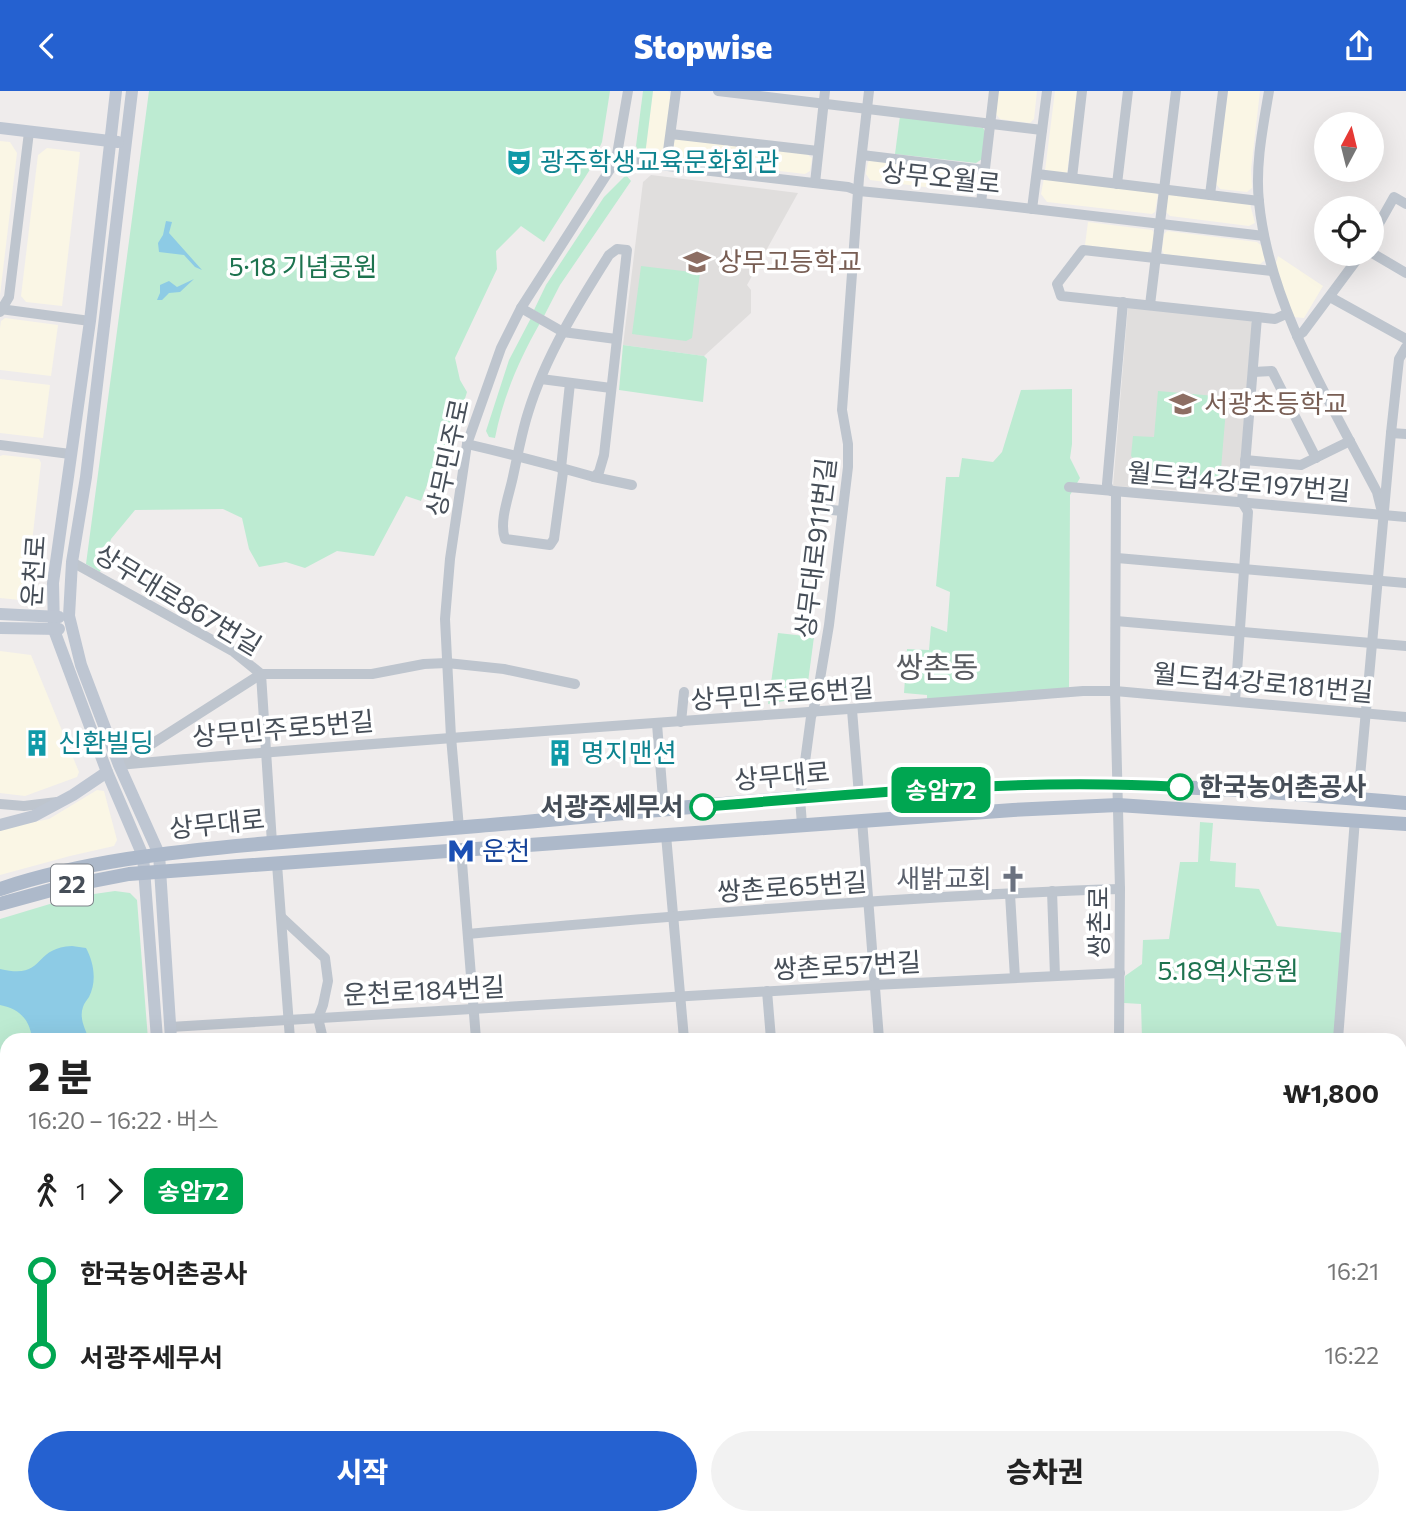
<!DOCTYPE html>
<html lang="ko">
<meta charset="utf-8">
<style>
:root{--surface:#fff;--page:#f2f2f2;--text:#222;--muted:#767676;--accent:#2561d0}
body{margin:0;font-family:Commissioner,"Noto Sans KR",sans-serif;background:var(--page);color:var(--text);height:100vh;display:flex;flex-direction:column;font-size:26px;white-space:nowrap}
*{box-sizing:border-box;margin:0}
p{font-size:23px;color:var(--muted)}
.icon{flex:none;width:38px;height:38px;fill:none;stroke:currentColor;stroke-width:2;stroke-linecap:round;stroke-linejoin:round}
.map{position:relative;flex:1;overflow:hidden}
.sheet{position:absolute;left:0px;top:942px;width:1407px;height:492px;display:flex;flex-direction:column;background:var(--surface);border-radius:21px 21px 0 0;box-shadow:0 7px 28px #0002}
.sheet>*{flex:none}
.badge{padding:0 14px;border-radius:10px;font-size:24px;line-height:46px}
.needle{width:46px;rotate:7deg}
.tools{position:absolute;left:1314px;top:21px;display:grid;gap:14px}
.tools a{display:grid;place-items:center;width:70px;height:70px;border-radius:50%;background:var(--surface);box-shadow:0 7px 28px #0002;font-size:35px}
.map>.badge{position:absolute;translate:-50% -50%;box-shadow:0 0 0 4px #fff}
.legs{display:flex;align-items:center;gap:10px;height:77px;padding:0 28px;font-size:23px}
.legs p{margin-inline-start:auto}
.headline{display:flex;align-items:center;justify-content:space-between;height:119px;padding:0 28px}
h1{font-size:38px;font-weight:800;line-height:52px}
.button{display:flex;gap:14px;margin-top:auto;padding:14px 28px}
.button a{flex:1;height:80px;border-radius:42px;background:var(--accent);color:#fff;font-size:28px;font-weight:800;line-height:80px;text-align:center}
.button a+a{background:var(--page);color:var(--text)}
ul{padding:0 28px;list-style:none}
li{display:flex;align-items:center;gap:24px;height:84px;font-size:26px}
li i{display:grid;place-items:center;width:10px;height:100%;margin:0 9px;background:currentColor}
li i::after{content:'';width:18px;height:18px;margin:-9px;border:5px solid;border-radius:50%;background:var(--surface)}
li p{margin-inline-start:auto}
li:first-child i{background:linear-gradient(#0000 50%,currentColor 0)}
li:last-child i{background:linear-gradient(currentColor 50%,#0000 0)}
header{display:flex;justify-content:space-between;align-items:center;height:91px;padding:0 28px;background:var(--accent);color:#fff;font-size:32px;font-weight:800}
.map>svg:first-child{display:block}
.commercial{fill:#faf6e5}
.education{fill:#e0dedd}
.green{fill:#bdebd2}
.water{fill:#8dcbe5}
.lines{fill:none;stroke-linecap:round;stroke-linejoin:round}
.street{stroke:#bec5ce;stroke-width:10}
.secondary{stroke:#bec6d2;stroke-width:12}
.primary{stroke:#adb9ca;stroke-width:14}
.line-1-casing{stroke:#fff;stroke-width:16}
.line-1{stroke:#00a651;stroke-width:10}
.stop-1-dot{fill:#fff;stroke:#00a651;stroke-width:3.5}
.labels{text-anchor:middle;stroke-width:7;stroke-linejoin:round;paint-order:stroke}
.shield{fill:#fff;stroke:#7e838a;stroke-width:2}
.shield-label{font-size:24px;font-weight:bold;fill:#464e58}
.culture-label{font-size:26px;fill:#0d838f;stroke:#fff;text-anchor:start}
.street-label{font-size:26px;fill:#464e58;stroke:#fff}
.education-label{font-size:26px;fill:#785e54;stroke:#fff;text-anchor:start}
.park-label{font-size:26px;fill:#1d734f;stroke:#fff}
.stop-label{font-size:26px;font-weight:bold;fill:#464e58;stroke:#fff;text-anchor:start}
.transit-label{font-size:26px;fill:#164399;stroke:#fff;text-anchor:start}
.worship-label{font-size:26px;fill:#5b616d;stroke:#fff;text-anchor:end}
.quarter-label{font-size:30px;fill:#595c61;stroke:#fff}
</style>
<header><svg class="icon" aria-label="back" viewBox="0 0 24 24"><path d="M15 5l-7 7 7 7"/></svg>Stopwise<svg class="icon" aria-label="share" viewBox="0 0 24 24"><path d="M12 15V3M7 8l5-5 5 5M5 13v7h14v-7"/></svg></header>
<div class="map">
<svg width="1406" height="1433" viewBox="0 0 1406 1433">
<rect width="100%" height="100%" fill="#efecec"/>
<!-- commercial -->
<g class="commercial">
<polygon points="653,0 668,0 671,3 664,61 657,66 645,64"/>
<polygon points="998,0 1037,0 1034,28 1030,32 1000,28 995,22"/>
<polygon points="1055,0 1077,0 1067,83 1045,80"/>
<polygon points="1228,0 1260,0 1251,79 1252,97 1247,101 1220,98 1216,93"/>
<polygon points="677,47 807,63 812,67 810,80 805,83 677,68 673,62 674,50"/>
<polygon points="0,50 10,51 17,62 0,204"/>
<polygon points="47,57 80,61 62,215 26,211 21,205 38,64"/>
<polygon points="873,68 977,81 980,84 978,98 972,102 870,89 866,83 868,71"/>
<polygon points="1044,87 1156,102 1158,104 1155,121 1152,123 1047,111 1041,103"/>
<polygon points="1171,103 1250,113 1255,132 1249,135 1170,125 1165,120 1167,105"/>
<polygon points="1088,131 1152,139 1155,143 1153,157 1147,162 1085,154"/>
<polygon points="1167,140 1257,151 1262,155 1265,169 1259,174 1164,163 1162,159 1164,143"/>
<polygon points="1278,165 1323,195 1304,227 1293,226 1275,175"/>
<polygon points="5,227 58,234 51,285 0,279 0,237 1,230"/>
<polygon points="0,288 50,294 43,347 0,342"/>
<polygon points="3,364 39,368 41,372 26,504 20,509 0,507 0,365"/>
<polygon points="0,560 31,564 79,681 77,686 25,705 0,702"/>
<polygon points="97,699 104,700 117,749 114,755 70,765 0,784 0,738 49,728"/>
<polygon points="100,1426 173,1426 172,1433 98,1433"/>
</g>
<!-- education -->
<g class="education">
<polygon points="651,84 798,102 747,194 751,199 751,222 704,265 623,254 643,91"/>
<polygon points="1128,215 1249,227 1252,232 1238,403 1113,395"/>
<rect x="219" y="1426" width="257" height="7"/>
</g>
<!-- green -->
<g class="green">
<polygon points="149,0 610,0 602,51 589,80 544,151 521,135 496,160 497,178 455,267 460,289 467,301 455,340 445,388 430,386 421,410 406,405 374,465 337,460 305,477 286,471 259,476 249,458 242,427 223,418 135,419 111,448 100,481 86,473"/>
<polygon points="643,0 653,0 645,64 641,64 636,55"/>
<polygon points="900,25 983,37 985,40 982,68 976,72 895,63"/>
<polygon points="626,84 631,90 560,194 544,225 534,219 546,194 604,106"/>
<polygon points="641,175 700,182 692,247 686,250 632,243"/>
<path d="M531,227L540,232C519,269 503,306 495,347L489,346L486,340L509,269Z"/>
<polygon points="623,254 704,265 707,268 703,311 619,299"/>
<polygon points="1072,298 1072,353 1070,367 1080,387 1070,404 1069,597 927,609 927,604 904,602 907,558 929,559 931,535 947,541 950,501 936,495 946,386 959,386 962,367 993,371 1002,361 1021,299"/>
<polygon points="1158,300 1227,306 1220,390 1213,396 1179,392 1179,386 1144,379 1131,365 1133,345 1154,346"/>
<polygon points="778,542 814,546 806,606 768,613"/>
<polygon points="1200,731 1213,732 1210,770 1236,772 1235,796 1259,798 1277,835 1344,842 1335,948 1142,948 1141,913 1124,912 1125,885 1142,873 1143,849 1169,848 1180,771 1198,771"/>
<polygon points="115,800 130,802 137,809 148,948 7,948 7,1227 0,1229 0,828 73,806"/>
<rect x="1400" y="1305" width="6" height="119"/>
<rect x="227" y="1426" width="92" height="7"/>
<polygon points="362,1426 461,1426 460,1433 362,1433"/>
<rect x="856" y="1426" width="74" height="7"/>
</g>
<!-- water -->
<g class="water">
<polygon points="166,130 172,131 169,142 202,179 195,176 184,164 159,161 158,152 163,144"/>
<polygon points="194,188 180,201 169,202 162,209 157,209 160,202 160,194 169,190 177,196"/>
<path d="M72,855L86,857C94,872 97,890 89,906C87,909 84,912 83,916C79,927 85,938 89,948H32C30,929 20,918 0,914V878C47,889 31,857 72,855Z"/>
<polygon points="7,981 7,1180 0,1178 0,982"/>
</g>
<g class="lines">
<!-- street -->
<g class="street">
<polyline points="718,0 1042,39"/>
<path d="M1269,0C1263,36 1255,74 1259,111C1269,213 1330,311 1377,401L1381,417"/>
<polyline points="671,43 818,60"/>
<polyline points="862,64 985,79"/>
<polyline points="616,69 848,96 859,100 981,112 1264,145"/>
<polyline points="666,75 676,0"/>
<polyline points="1037,83 1259,110"/>
<polyline points="1072,87 1082,0"/>
<polyline points="815,92 825,0"/>
<polyline points="1117,93 1128,0"/>
<polyline points="1210,104 1223,0"/>
<polyline points="981,112 994,0"/>
<polyline points="1032,118 1047,0"/>
<polyline points="1372,145 1394,106 1406,113"/>
<polyline points="1372,162 1406,182"/>
<polyline points="1330,206 1406,248"/>
<polyline points="1150,214 1176,0"/>
<polyline points="521,217 563,241 616,248"/>
<polyline points="0,218 90,230"/>
<polyline points="0,221 9,206 29,41"/>
<polyline points="1257,226 1275,228 1286,223"/>
<polyline points="1297,245 1303,241 1361,163"/>
<polyline points="1253,281 1272,280 1316,367"/>
<polyline points="541,288 611,297"/>
<polyline points="1391,342 1406,343"/>
<path d="M467,353C510,363 552,374 594,386L599,381L604,364L627,159L617,158L609,164C578,213 545,266 528,322C521,344 517,368 512,390C508,407 499,432 505,448L550,454L554,448L563,381L561,377L570,292"/>
<polyline points="0,354 70,363"/>
<polyline points="1245,369 1301,374 1350,350"/>
<polyline points="594,386 632,394"/>
<polyline points="1069,396 1406,426"/>
<polyline points="822,418 842,420"/>
<polyline points="1117,467 1406,492"/>
<polyline points="72,471 234,561 261,583 272,752"/>
<polyline points="1116,530 1406,555"/>
<polyline points="1235,610 1248,421 1242,411 1257,226 1061,205 1057,193 1083,159 1272,180"/>
<polyline points="852,619 859,704"/>
<polyline points="681,631 684,601"/>
<polyline points="657,633 664,720"/>
<polyline points="122,672 261,583 372,583 424,573 447,572 504,578 575,593"/>
<path d="M119,674C440,645 762,626 1083,600H1115L1406,626"/>
<polyline points="1358,708 1391,342 1399,268 1406,256"/>
<polyline points="0,713 24,715 57,711"/>
<polyline points="862,729 879,948"/>
<polyline points="802,733 800,708 811,626 817,606 829,534 848,376 848,353 842,319 859,87 869,0"/>
<polyline points="459,737 451,646 445,528 450,468 467,353 501,257 521,217 616,69 628,0"/>
<polyline points="666,744 684,948"/>
<polyline points="461,759 476,948"/>
<polyline points="277,773 290,948"/>
<polyline points="1052,800 1055,885"/>
<polyline points="1010,803 1015,887"/>
<polyline points="281,826 325,867 328,890 323,914 318,927 323,948"/>
<path d="M468,843C685,824 902,805 1120,798"/>
<polyline points="767,900 771,948"/>
<polyline points="170,936 874,894 1120,882"/>
<polyline points="1119,948 1120,798 1115,600 1116,402 1109,399 1107,393 1123,211"/>
<polyline points="1338,948 1355,728"/>
<polyline points="0,1268 7,1270"/>
<polyline points="1400,1305 1406,1305"/>
<polyline points="1400,1424 1406,1424"/>
<polyline points="594,1426 595,1433"/>
<polyline points="41,1433 41,1426"/>
<polyline points="94,1433 95,1426"/>
<polyline points="484,1433 484,1426"/>
<polyline points="699,1433 699,1426"/>
<polyline points="852,1433 852,1426"/>
<polyline points="933,1433 934,1426"/>
<polyline points="975,1433 975,1426"/>
<polyline points="1015,1433 1015,1426"/>
<polyline points="1106,1433 1106,1426"/>
<polyline points="1192,1433 1192,1426"/>
<polyline points="1273,1433 1273,1426"/>
</g>
<!-- secondary -->
<g class="secondary">
<polyline points="116,0 90,230 53,492 54,539 107,681 143,765 157,948"/>
<polyline points="132,0 86,386 72,471 69,525 81,574 119,674 159,763 171,948"/>
<polyline points="0,37 118,51"/>
<polyline points="0,523 59,526"/>
<polyline points="0,537 59,538"/>
<polyline points="0,734 34,725 73,704 107,681"/>
<polyline points="188,1426 188,1433"/>
<polyline points="198,1426 198,1433"/>
</g>
<!-- primary -->
<g class="primary">
<path d="M0,798C84,770 170,761 258,753C331,747 404,741 478,735C659,720 841,699 1023,694C1151,691 1278,701 1406,712"/>
<polyline points="0,813 62,796 129,783 1013,719 1118,714 1406,733"/>
</g>
</g>
<g class="lines">
<defs>
<path id="line-1" d="M703,716C861,702 1021,687 1180,696"/>
</defs>
<!-- line-1 casing -->
<use href="#line-1" class="line-1-casing"/>
<!-- line-1 -->
<use href="#line-1" class="line-1"/>
</g>
<!-- icons -->
<defs>
<symbol id="theatre-bare" viewBox="-9 -9 18 18"><path d="M-5-5.5Q0-4 5-5.5V0Q5 5 0 6Q-5 5-5 0ZM-3.3-2.5H-1v1.5H-3.3ZM1-2.5H3.3v1.5H1ZM-2.8 1Q0 5.5 2.8 1Z" fill="#0f9aa8" stroke="#fff" stroke-width="2.5" paint-order="stroke"/></symbol>
<symbol id="school-bare" viewBox="-9 -9 18 18"><path d="M0-5L7-2L0 1L-7-2ZM-4 1L0 2.5L4 1V4Q0 6-4 4Z" fill="#8d6e63" stroke="#fff" stroke-width="2.5" paint-order="stroke"/></symbol>
<symbol id="building-bare" viewBox="-9 -9 18 18"><path d="M-4-6H4V6H1V3H-1V6H-4ZM-2.5-4.3h1.7v1.8h-1.7ZM.8-4.3h1.7v1.8H.8ZM-2.5-1h1.7V.8h-1.7ZM.8-1h1.7V.8H.8Z" fill="#0f9aa8" stroke="#fff" stroke-width="2.5" paint-order="stroke"/></symbol>
<symbol id="metro-bare" viewBox="-9 -9 18 18"><path d="M-5.5 5V-5H-3L0 0L3-5H5.5V5H3V-.5L0 4L-3-.5V5Z" fill="#1a4fb4" stroke="#fff" stroke-width="2.5" paint-order="stroke"/></symbol>
<symbol id="church-bare" viewBox="-9 -9 18 18"><path d="M-1.2-6h2.4v3.5h3.3v2.4h-3.3V6h-2.4V-.1h-3.3v-2.4h3.3Z" fill="#6b7280" stroke="#fff" stroke-width="2.5" paint-order="stroke"/></symbol>
</defs>
<g fill-rule="evenodd">
<use href="#theatre-bare" x="500" y="52" width="38" height="38"/>
<use href="#school-bare" x="678" y="152" width="38" height="38"/>
<use href="#school-bare" x="1164" y="294" width="38" height="38"/>
<use href="#building-bare" x="18" y="633" width="38" height="38"/>
<use href="#building-bare" x="541" y="643" width="38" height="38"/>
<use href="#metro-bare" x="442" y="741" width="38" height="38"/>
<use href="#church-bare" x="994" y="769" width="38" height="38"/>
</g>
<!-- markers -->
<g class="stop-1-dot">
<circle cx="1180" cy="696" r="12"/>
<circle cx="703" cy="716" r="12"/>
</g>
<g class="labels">
<!-- shield labels -->
<rect class="shield" x="51" y="773.5" width="42" height="41" rx="5"/>
<g class="shield-label">
<text x="72" y="802">22</text>
</g>
<!-- culture labels -->
<g class="culture-label">
<text x="540" y="80">광주학생교육문화회관</text>
<text x="58" y="661">신환빌딩</text>
<text x="581" y="671">명지맨션</text>
</g>
<!-- street labels -->
<g class="street-label">
<text transform="translate(941 87) rotate(6)" y="9">상무오월로</text>
<text transform="translate(448 367) rotate(-78)" y="9">상무민주로</text>
<text transform="translate(1239 391) rotate(5)" y="9">월드컵4강로197번길</text>
<text transform="translate(816 457) rotate(-83)" y="9">상무대로911번길</text>
<text transform="translate(34 480) rotate(-86)" y="9">운천로</text>
<text transform="translate(178 509) rotate(31)" y="9">상무대로867번길</text>
<text transform="translate(1263 592) rotate(5)" y="9">월드컵4강로181번길</text>
<text transform="translate(782 603) rotate(-4)" y="9">상무민주로6번길</text>
<text transform="translate(283 638) rotate(-5)" y="9">상무민주로5번길</text>
<text transform="translate(782 685) rotate(-5)" y="9">상무대로</text>
<text transform="translate(217 733) rotate(-6)" y="9">상무대로</text>
<text transform="translate(792 796) rotate(-4)" y="9">쌍촌로65번길</text>
<text transform="translate(1099 831) rotate(-90)" y="9">쌍촌로</text>
<text transform="translate(847 875) rotate(-3)" y="9">쌍촌로57번길</text>
<text transform="translate(424 900) rotate(-3)" y="9">운천로184번길</text>
</g>
<!-- education labels -->
<g class="education-label">
<text x="718" y="180">상무고등학교</text>
<text x="1204" y="322">서광초등학교</text>
</g>
<!-- park labels -->
<g class="park-label">
<text x="303" y="185">5·18 기념공원</text>
<text x="1228" y="889">5.18역사공원</text>
</g>
<!-- stop labels -->
<g class="stop-label">
<text x="1199" y="705">한국농어촌공사</text>
<text x="684" y="725" text-anchor="end">서광주세무서</text>
</g>
<!-- transit labels -->
<g class="transit-label">
<text x="482" y="769">운천</text>
</g>
<!-- worship labels -->
<g class="worship-label">
<text x="992" y="797">새밝교회</text>
</g>
<!-- quarter labels -->
<g class="quarter-label">
<text x="937" y="587">쌍촌동</text>
</g>
</g>
</svg>
<div class="tools">
<a><svg class="needle" viewBox="-14 -14 28 28"><path d="M0-13l5 13h-10z" fill="#e53935"/><path d="M0 13l5-13h-10z" fill="#767676"/></svg></a>
<a><svg class="icon" aria-label="locate" viewBox="0 0 24 24"><circle cx="12" cy="12" r="6"/><path d="M12 2v4M12 18v4M2 12h4M18 12h4"/></svg></a>
</div>
<b class="badge" style="left:941px;top:699px;background:#00a651;color:#fff">송암72</b>
<section class="sheet">
<div class="headline"><div><h1>2 분</h1><p>16:20 – 16:22 · 버스</p></div><b>₩1,800</b></div>
<div class="legs"><svg class="icon" aria-label="walk" viewBox="0 0 24 24"><circle cx="13" cy="4" r="2"/><path d="M13 8l-2 6 4 7M11 14l-3 7M7 12l3-4h3l4 4"/></svg>1<svg class="icon" aria-label="forward" viewBox="0 0 24 24"><path d="M9 5l7 7-7 7"/></svg><b class="badge" style="background:#00a651;color:#fff">송암72</b></div>
<ul>
<li><i style="color:#00a651"></i><b>한국농어촌공사</b><p>16:21</p></li>
<li><i style="color:#00a651"></i><b>서광주세무서</b><p>16:22</p></li>
</ul>
<div class="button"><a>시작</a><a>승차권</a></div>
</section>
</div>
